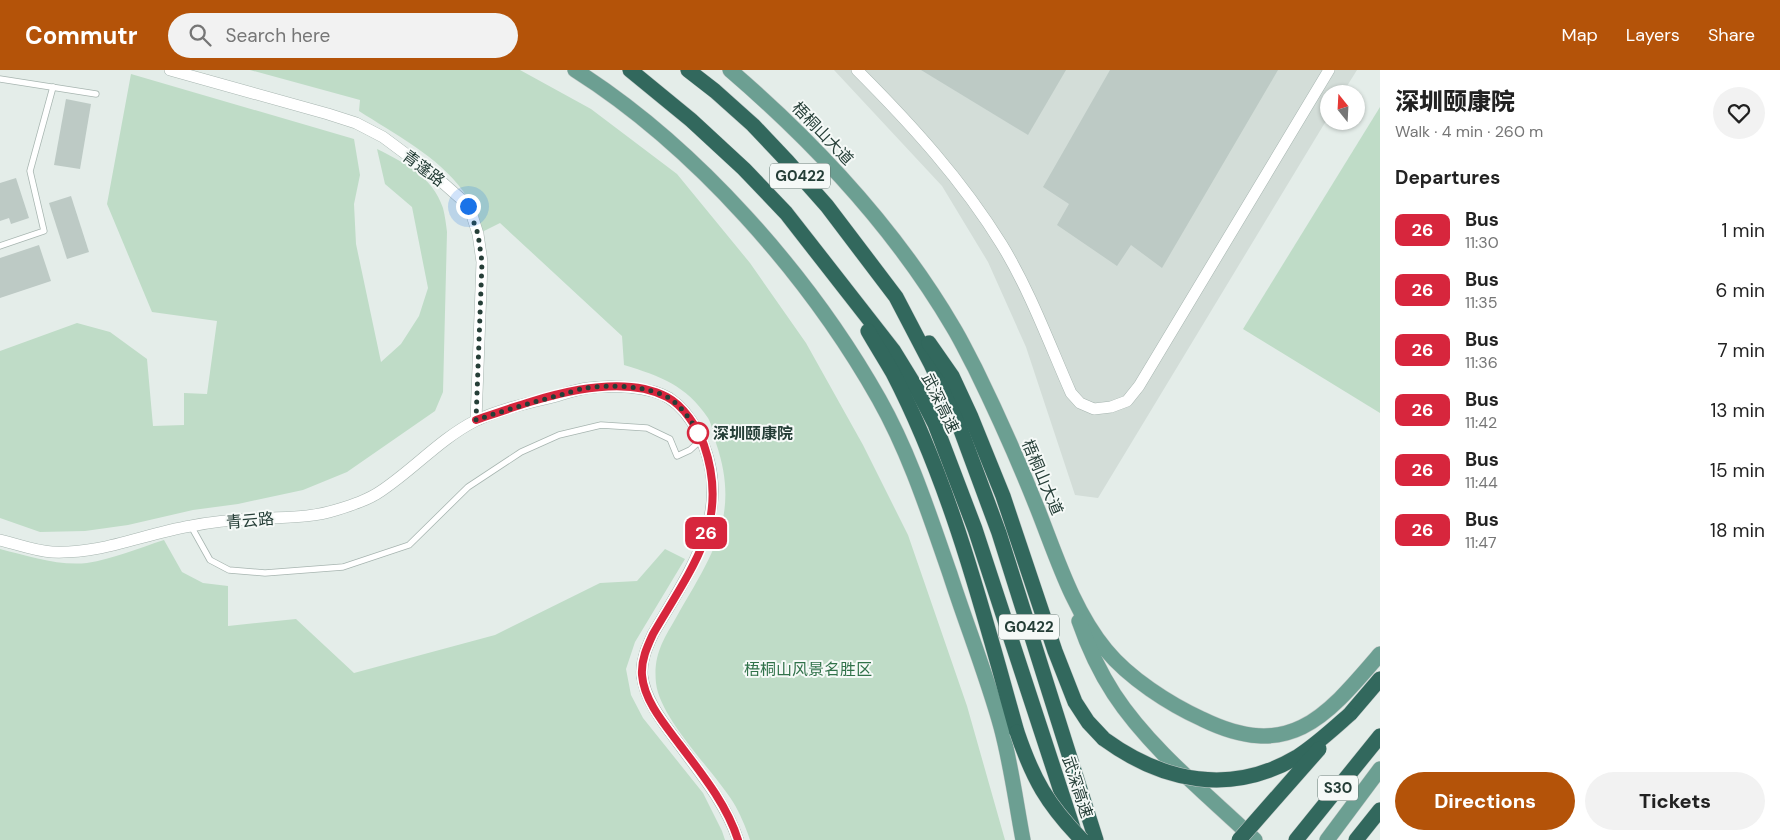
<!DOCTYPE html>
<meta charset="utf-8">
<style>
:root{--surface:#fff;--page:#f2f2f2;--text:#222;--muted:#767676;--accent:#b45309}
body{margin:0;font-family:"DM Sans","Noto Sans SC",sans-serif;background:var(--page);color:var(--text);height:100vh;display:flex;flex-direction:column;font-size:19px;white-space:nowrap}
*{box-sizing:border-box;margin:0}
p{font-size:16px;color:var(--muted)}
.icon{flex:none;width:28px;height:28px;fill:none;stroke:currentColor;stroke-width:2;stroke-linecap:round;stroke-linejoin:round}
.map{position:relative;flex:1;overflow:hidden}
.sheet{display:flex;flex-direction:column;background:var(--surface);width:400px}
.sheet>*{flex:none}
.badge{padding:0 10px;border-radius:8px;font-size:18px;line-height:32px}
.needle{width:32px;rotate:342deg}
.fabs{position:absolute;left:1320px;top:15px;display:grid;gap:10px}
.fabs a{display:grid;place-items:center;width:45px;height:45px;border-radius:50%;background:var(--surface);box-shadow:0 1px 4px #0004;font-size:25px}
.you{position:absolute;width:25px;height:25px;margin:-12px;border:4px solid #fff;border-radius:50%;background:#1a73e8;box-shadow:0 0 0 8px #1a73e833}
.map>.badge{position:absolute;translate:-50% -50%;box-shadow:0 0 0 2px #fff}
h2{padding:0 15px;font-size:19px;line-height:45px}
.round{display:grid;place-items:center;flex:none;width:52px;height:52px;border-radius:26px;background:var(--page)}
.summary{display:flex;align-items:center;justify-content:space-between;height:85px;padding:0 15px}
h1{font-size:24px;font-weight:800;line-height:38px}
.action{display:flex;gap:10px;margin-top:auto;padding:10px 15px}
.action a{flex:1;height:58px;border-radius:30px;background:var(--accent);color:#fff;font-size:20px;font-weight:800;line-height:58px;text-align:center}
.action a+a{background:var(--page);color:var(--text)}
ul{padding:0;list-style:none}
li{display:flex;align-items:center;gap:15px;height:60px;padding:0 15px}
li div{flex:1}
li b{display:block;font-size:19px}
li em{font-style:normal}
li .badge{min-width:55px;font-weight:700;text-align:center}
header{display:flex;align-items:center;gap:30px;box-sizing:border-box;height:70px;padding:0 25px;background:var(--accent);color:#fff}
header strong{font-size:24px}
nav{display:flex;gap:28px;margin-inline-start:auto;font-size:18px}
.search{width:350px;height:45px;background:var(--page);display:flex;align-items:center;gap:12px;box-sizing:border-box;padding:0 18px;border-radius:28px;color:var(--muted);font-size:19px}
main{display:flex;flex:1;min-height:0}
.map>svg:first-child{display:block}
.built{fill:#d3ddd8}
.green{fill:#bfdcc7}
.building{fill:#bdcac5}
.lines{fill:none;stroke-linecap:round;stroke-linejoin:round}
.lane-casing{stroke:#a7b5b0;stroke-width:7}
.street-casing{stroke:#a7b5b0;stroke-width:12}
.primary-casing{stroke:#c2c9c7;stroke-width:16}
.highway-casing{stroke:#c2c9c7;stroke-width:16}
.lane{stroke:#fff;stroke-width:5.5}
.street{stroke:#fff;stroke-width:11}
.primary{stroke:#6c9f92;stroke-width:15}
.highway{stroke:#32685d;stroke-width:15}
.highway-bridge-casing{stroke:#c2c9c7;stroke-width:16;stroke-linecap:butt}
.highway-bridge{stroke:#32685d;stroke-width:15}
.line-casing{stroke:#fff;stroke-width:11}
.line{stroke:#d7263d;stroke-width:8}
.walk{stroke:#253e37;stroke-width:5;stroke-dasharray:0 9}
.stop-dot{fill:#fff;stroke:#d7263d;stroke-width:2.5}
.labels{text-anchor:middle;stroke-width:4;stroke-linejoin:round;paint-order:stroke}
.shield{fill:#f5f9f7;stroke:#637671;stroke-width:1}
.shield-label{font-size:15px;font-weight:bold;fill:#253e37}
.street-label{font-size:16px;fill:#253e37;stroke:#f5f9f7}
.stop-label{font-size:16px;font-weight:bold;fill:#253e37;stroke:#f5f9f7;text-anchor:start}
.park-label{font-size:16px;fill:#31724a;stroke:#f5f9f7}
</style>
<header>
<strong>Commutr</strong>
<div class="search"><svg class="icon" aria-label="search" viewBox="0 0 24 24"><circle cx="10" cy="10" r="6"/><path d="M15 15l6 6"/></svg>Search here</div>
<nav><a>Map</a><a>Layers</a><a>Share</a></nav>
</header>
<main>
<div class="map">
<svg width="1380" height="770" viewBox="0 0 1380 770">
<rect width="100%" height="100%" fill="#e4ede9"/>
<!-- built -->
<polygon class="built" points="834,0 1357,0 1342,24 1329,24 1329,46 1098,428 1075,425 1026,277 988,192 942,116"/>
<!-- green -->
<g class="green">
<path d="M250,0H520L591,39L677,104L750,193L806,273L863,375L908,465L967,636L1005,770H750C746,758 740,743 733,732C713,700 660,649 656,613C653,584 664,569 677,546C712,485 741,446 716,373C714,365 712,355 708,348C686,315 660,306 624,295L622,266L500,153L478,164C474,153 469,129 463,121C439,87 393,63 359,41L360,30Z"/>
<path d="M131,4L354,69L360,105L354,134L356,174L381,292L401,274L419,246L428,218L412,137L385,114L377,79C405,93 432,106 443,138C445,146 446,154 447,162L443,322L435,341L347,402L303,420L238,434L193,440L128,455L85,461L40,462L0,448V281L77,253L110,262L147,289L153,356L184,355V323L207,324L217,251L152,242L107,134Z"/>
<polygon points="1380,37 1380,343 1243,259"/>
<path d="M164,470L182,502L203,513L228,516V556L296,549L354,603L495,565L600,513L637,511L665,479L685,489L635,572L626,599L631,625L643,648L703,723L722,761L725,770H0V479C28,486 58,496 87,493C113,489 139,478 164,470Z"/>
</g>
<!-- building -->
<g class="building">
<polygon points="921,0 1066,0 1028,65"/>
<polygon points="1110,0 1278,0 1162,198 1131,175 1117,196 1057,155 1069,134 1043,117"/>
<polygon points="66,29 91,34 80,99 54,95"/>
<polygon points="16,108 29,148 11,154 9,148 0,151 0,113"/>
<polygon points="71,126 89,182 67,189 49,133"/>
<polygon points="39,175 51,211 0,228 0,188"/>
</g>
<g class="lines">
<defs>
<g id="lane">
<polyline points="0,9 96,24"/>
<polyline points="0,176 44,161 30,101 53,17"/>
<polyline points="191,456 210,490 229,500 265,503 343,497 409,475 468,417 521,382 559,365 601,355 647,358 670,369 677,386 690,380 702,369"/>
</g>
<g id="street">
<polyline points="170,0 328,44 356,53 383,67 434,105 469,136 478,164 482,192 476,350"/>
<path d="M857,0C911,54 962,110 1002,175C1030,221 1049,273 1071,323L1080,333L1094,339L1111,337L1127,331L1139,316L1329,0"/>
<path d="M0,470C17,474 35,481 52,482C104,484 142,464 191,456C216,451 243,449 269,448C292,447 314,447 336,440C352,435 368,430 381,421C414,399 440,369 475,351C495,341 523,334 545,329C559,326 573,320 588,318C611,315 649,316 669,328C681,336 691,349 697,361C738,437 690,500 653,564C647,577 641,590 642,605C645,632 667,657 682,678C703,707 727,736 738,770"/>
</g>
<g id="primary">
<path d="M575,0C695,76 809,205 879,329C910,384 929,444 950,504C966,554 987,606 1001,657C1011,694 1016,733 1023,770"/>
<path d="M730,0C816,74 895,158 953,257C961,270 968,285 975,298C998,345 1019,392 1038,440C1057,488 1073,540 1106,580C1129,608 1169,634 1202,649C1290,692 1326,647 1380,584"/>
<path d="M1079,551C1088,577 1099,601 1114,624C1150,679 1208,725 1255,770"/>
<polyline points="1327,770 1380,699"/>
</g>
<g id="highway">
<polyline points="630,0 691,50 744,99 786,143 893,280 917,319 935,354 975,459 1074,761"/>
<polyline points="688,0 715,21 753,55 788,92 827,136 896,227 931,294 956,347 999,463 1096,770"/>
<path d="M868,261C876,275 885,289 893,303C951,415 983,541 1017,662"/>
<polyline points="929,273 952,306 971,347 1003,426 1055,581 1075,632 1088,652 1104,669"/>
<polyline points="1350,644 1380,609"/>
<polyline points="1296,770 1380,666"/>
<polyline points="1356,770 1380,740"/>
</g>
</defs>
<!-- lane casing -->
<use href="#lane" class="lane-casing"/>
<!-- street casing -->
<use href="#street" class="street-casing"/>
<!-- primary casing -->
<use href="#primary" class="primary-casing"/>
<!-- highway casing -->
<use href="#highway" class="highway-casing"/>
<!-- lane -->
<use href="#lane" class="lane"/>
<!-- street -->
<use href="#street" class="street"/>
<!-- primary -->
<use href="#primary" class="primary"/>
<!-- highway -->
<use href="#highway" class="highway"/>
<defs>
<g id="highway-bridge">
<path d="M1017,662C1033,709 1047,734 1082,770"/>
<path d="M1104,669C1163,712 1231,726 1297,687C1316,675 1333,659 1350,644"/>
<polyline points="1239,770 1319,679"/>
</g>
</defs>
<!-- highway-bridge casing -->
<use href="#highway-bridge" class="highway-bridge-casing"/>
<!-- highway-bridge -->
<use href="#highway-bridge" class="highway-bridge"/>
</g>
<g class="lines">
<defs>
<path id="line" d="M476,350C529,332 614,299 667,327C684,336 697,357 704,375C715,407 716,439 704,471C693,501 669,536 653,564C647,577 641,590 642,605C644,631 665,655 680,675C702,704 727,735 738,770"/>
</defs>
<!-- line casing -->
<use href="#line" class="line-casing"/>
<!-- line -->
<use href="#line" class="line"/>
<!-- walk -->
<path class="walk" d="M468,136L478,164L482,192L476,350C505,340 534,332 564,324C571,322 579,319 586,318C609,314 649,316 669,328C684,338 693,354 702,369L698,363"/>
</g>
<!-- markers -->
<circle class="stop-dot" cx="698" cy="363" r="10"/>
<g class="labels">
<!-- shield labels -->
<g class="shield">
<rect x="770" y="93.5" width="60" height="25" rx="4"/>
<rect x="999" y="544.5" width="60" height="25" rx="4"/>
<rect x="1318" y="705.5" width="40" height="25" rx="4"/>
</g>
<g class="shield-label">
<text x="800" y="111">G0422</text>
<text x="1029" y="562">G0422</text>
<text x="1338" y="723">S30</text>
</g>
<!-- street labels -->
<g class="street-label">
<text transform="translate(823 63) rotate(46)" y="6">梧桐山大道</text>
<text transform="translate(424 98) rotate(37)" y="6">青蓬路</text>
<text transform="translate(941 333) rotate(64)" y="6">武深高速</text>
<text transform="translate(1043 407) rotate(67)" y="6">梧桐山大道</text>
<text transform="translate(250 450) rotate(-5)" y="6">青云路</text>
<text transform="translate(1078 717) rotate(72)" y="6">武深高速</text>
</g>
<!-- stop labels -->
<g class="stop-label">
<text x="713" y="369">深圳颐康院</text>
</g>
<!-- park labels -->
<g class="park-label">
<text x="808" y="605">梧桐山风景名胜区</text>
</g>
</g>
</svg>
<div class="fabs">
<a><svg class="needle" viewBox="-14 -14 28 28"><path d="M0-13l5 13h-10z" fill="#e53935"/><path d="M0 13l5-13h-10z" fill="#767676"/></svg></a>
</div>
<div class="you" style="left:468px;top:136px"></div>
<b class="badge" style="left:706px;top:463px;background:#d7263d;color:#fff">26</b>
</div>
<section class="sheet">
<div class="summary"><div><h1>深圳颐康院</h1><p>Walk · 4 min · 260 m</p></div><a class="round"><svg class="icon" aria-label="heart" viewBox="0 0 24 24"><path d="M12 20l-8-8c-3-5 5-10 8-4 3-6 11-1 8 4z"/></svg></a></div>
<h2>Departures</h2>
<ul>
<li><span class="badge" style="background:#d7263d;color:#fff">26</span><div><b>Bus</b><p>11:30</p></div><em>1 min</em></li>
<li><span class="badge" style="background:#d7263d;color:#fff">26</span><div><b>Bus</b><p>11:35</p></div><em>6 min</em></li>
<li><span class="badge" style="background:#d7263d;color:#fff">26</span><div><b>Bus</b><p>11:36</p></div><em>7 min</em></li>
<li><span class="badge" style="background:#d7263d;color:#fff">26</span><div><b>Bus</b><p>11:42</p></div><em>13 min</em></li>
<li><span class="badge" style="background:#d7263d;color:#fff">26</span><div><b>Bus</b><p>11:44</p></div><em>15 min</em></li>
<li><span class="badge" style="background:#d7263d;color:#fff">26</span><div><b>Bus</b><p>11:47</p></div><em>18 min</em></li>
</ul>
<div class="action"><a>Directions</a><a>Tickets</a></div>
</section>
</main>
